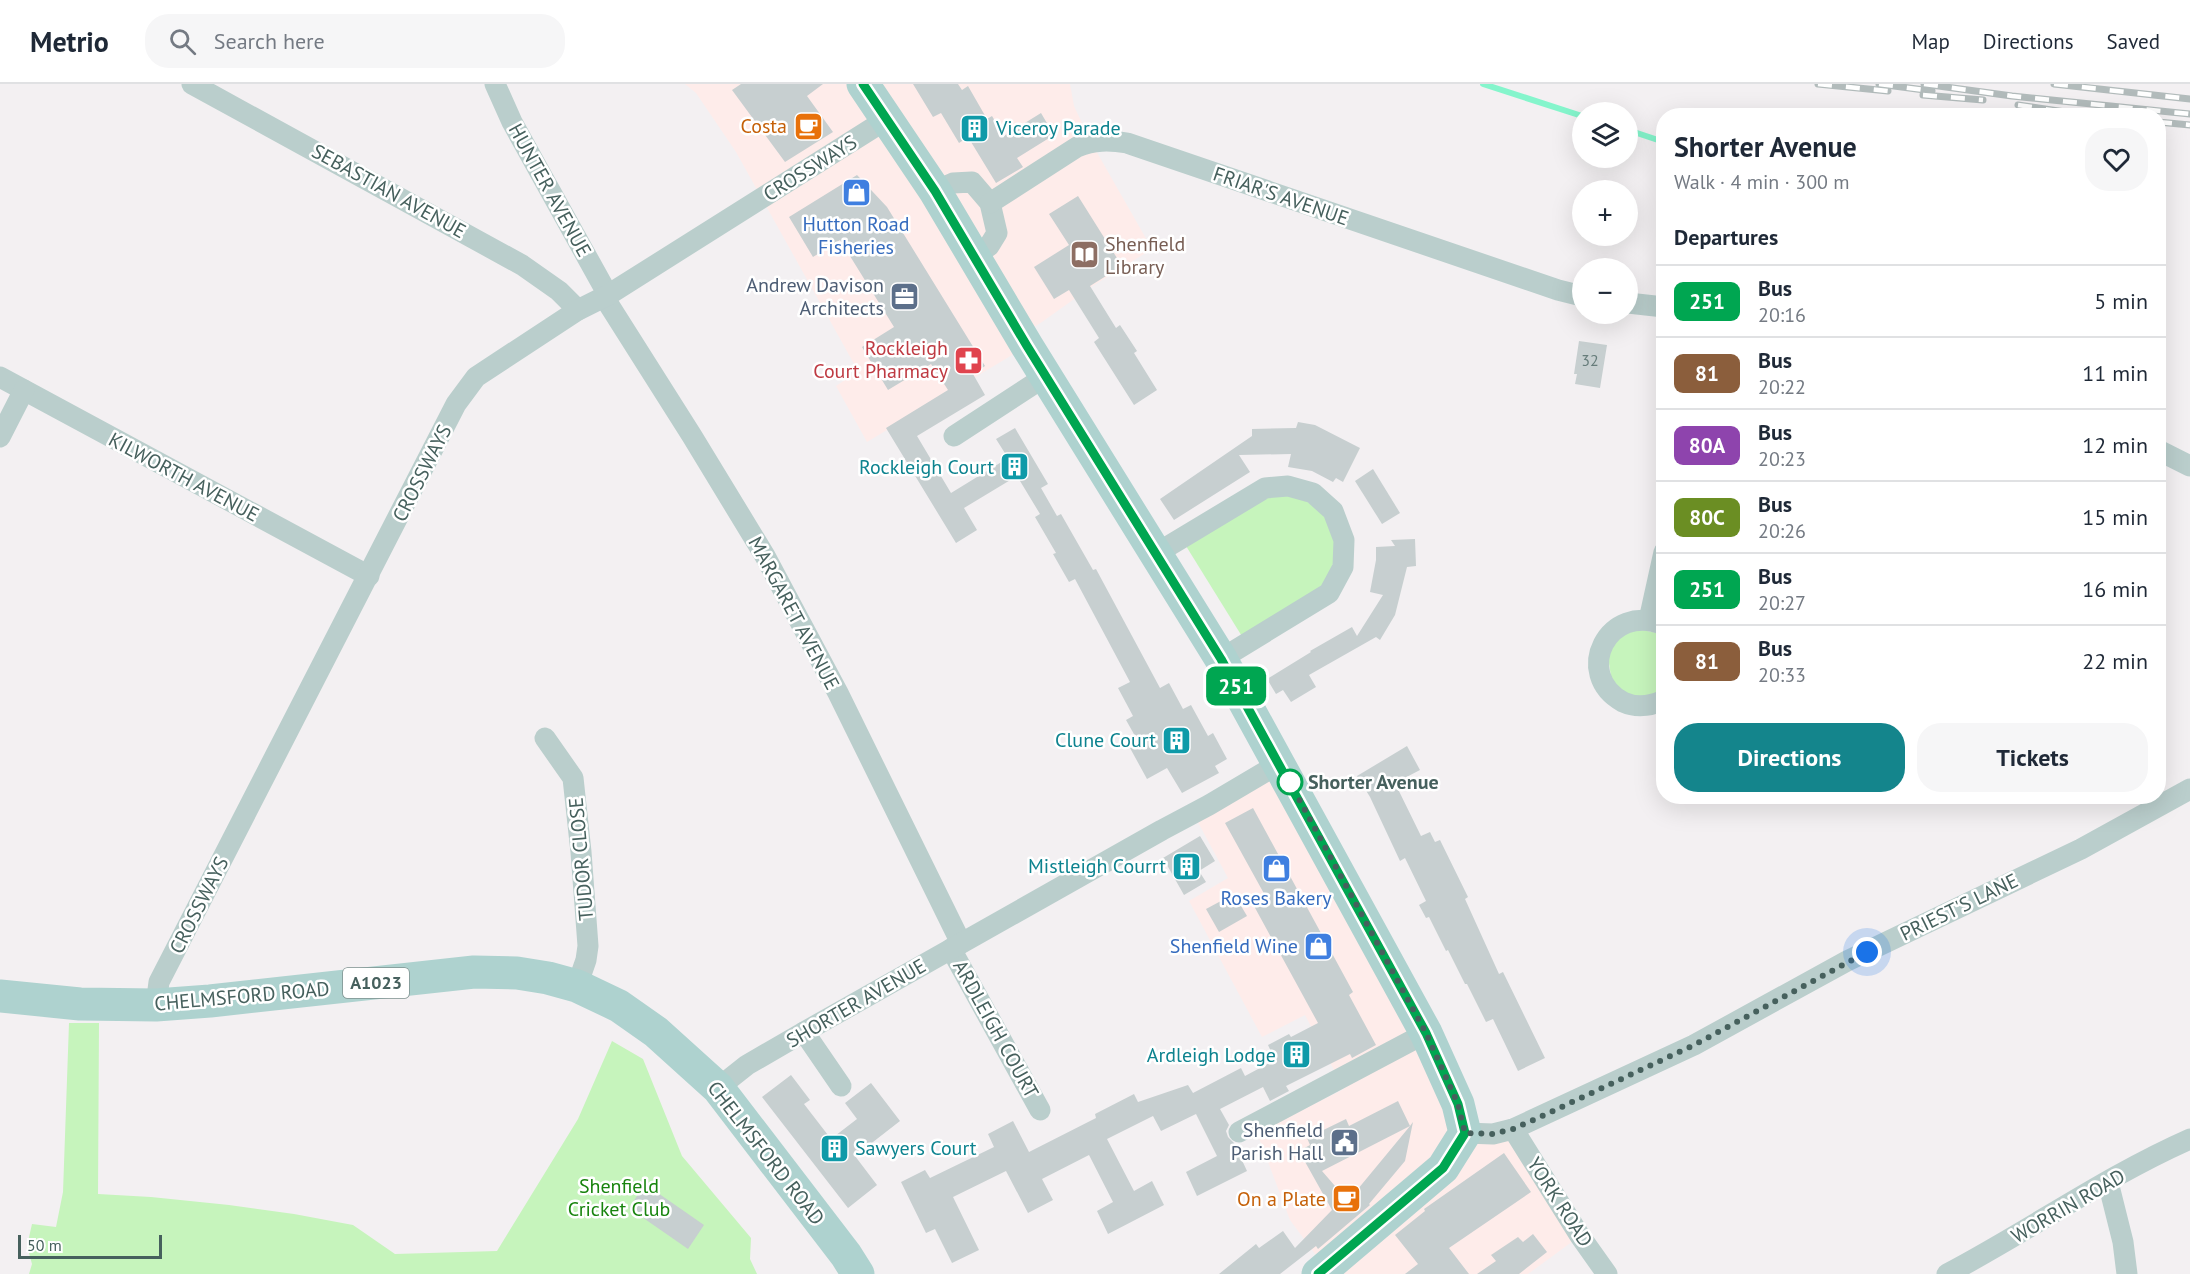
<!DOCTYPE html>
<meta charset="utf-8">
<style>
:root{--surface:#fff;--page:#f6f6f7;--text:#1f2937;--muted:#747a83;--line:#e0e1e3;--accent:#14858c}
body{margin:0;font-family:"PT Sans",sans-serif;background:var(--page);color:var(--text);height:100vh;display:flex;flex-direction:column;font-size:22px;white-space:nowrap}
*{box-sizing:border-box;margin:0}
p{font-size:20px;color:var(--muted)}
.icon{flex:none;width:33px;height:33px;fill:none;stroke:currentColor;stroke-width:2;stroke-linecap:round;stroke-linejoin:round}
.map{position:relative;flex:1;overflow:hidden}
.details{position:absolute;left:1656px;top:24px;width:510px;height:696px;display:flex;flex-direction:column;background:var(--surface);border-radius:24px;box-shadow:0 6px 24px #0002}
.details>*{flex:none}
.badge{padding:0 12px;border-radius:9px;font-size:21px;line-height:39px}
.controls{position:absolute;left:1572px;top:18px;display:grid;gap:12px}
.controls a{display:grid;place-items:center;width:66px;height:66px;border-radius:50%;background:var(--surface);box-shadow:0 6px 24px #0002;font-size:30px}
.scale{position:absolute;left:18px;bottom:15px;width:144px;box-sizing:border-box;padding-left:6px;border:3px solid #46605d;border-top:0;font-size:16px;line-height:21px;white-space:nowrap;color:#46605d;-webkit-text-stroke:4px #fff;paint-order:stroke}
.you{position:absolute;width:30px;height:30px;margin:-15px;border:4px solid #fff;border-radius:50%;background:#1a73e8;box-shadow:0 0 0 9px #1a73e833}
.map>.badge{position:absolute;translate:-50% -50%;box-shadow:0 0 0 3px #fff}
h2{padding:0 18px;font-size:22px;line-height:54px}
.round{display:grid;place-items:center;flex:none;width:63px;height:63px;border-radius:24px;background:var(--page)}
.overview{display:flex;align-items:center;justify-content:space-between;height:102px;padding:0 18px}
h1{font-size:28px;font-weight:700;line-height:45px}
.cta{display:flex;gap:12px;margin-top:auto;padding:12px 18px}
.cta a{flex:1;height:69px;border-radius:24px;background:var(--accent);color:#fff;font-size:24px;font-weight:700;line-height:69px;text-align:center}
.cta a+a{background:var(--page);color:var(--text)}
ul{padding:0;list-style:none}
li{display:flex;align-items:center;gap:18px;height:72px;padding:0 18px;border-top:2px solid var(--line)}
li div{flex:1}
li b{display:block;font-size:22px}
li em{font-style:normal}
li .badge{min-width:66px;font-weight:700;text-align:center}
header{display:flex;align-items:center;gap:36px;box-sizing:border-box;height:84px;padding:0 30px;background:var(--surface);border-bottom:2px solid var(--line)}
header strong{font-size:28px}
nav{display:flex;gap:33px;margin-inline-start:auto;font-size:21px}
.search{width:420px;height:54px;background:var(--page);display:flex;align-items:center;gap:15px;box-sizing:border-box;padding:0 21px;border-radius:24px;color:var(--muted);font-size:22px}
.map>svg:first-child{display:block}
.commercial{fill:#feecea}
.green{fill:#c6f4bc}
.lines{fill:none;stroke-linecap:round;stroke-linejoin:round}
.stream{stroke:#85f5cc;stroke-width:6}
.building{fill:#c7cfd0;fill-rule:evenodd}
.street{stroke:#bacecc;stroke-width:21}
.primary{stroke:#aed2cf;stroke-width:33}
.rail-casing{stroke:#b2bbbb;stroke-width:7}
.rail{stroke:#fff;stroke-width:4.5;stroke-dasharray:14;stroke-linecap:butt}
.line-casing{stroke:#fff;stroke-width:14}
.line{stroke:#00a651;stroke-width:9}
.walk{stroke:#46605d;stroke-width:6;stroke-dasharray:0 10.8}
.stop-dot{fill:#fff;stroke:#00a651;stroke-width:3}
.labels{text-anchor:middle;stroke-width:5;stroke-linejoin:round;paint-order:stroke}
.number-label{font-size:16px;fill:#667c7a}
.shield{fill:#fff;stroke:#7e908e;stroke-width:1.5}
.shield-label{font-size:18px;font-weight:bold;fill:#46605d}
.food-label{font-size:20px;fill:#c56008;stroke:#fff;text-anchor:end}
.culture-label{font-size:20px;fill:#0d838f;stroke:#fff;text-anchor:end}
.street-label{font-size:20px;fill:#46605d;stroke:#fff}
.shop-label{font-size:20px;fill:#366cbe;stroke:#fff}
.education-label{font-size:20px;fill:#785e54;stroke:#fff;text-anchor:start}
.service-label{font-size:20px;fill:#4e5e75;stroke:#fff;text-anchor:end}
.health-label{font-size:20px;fill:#be3a42;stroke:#fff;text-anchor:end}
.stop-label{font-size:20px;font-weight:bold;fill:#46605d;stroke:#fff;text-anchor:start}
.park-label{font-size:20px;fill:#18840e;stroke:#fff}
</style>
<header>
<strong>Metrio</strong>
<div class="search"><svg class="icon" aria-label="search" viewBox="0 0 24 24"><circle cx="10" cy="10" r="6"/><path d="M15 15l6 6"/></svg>Search here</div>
<nav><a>Map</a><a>Directions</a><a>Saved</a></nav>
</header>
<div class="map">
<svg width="2190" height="1190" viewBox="0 0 2190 1190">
<rect width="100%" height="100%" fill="#f3f0f2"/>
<!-- commercial -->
<g class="commercial">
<polygon points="685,0 1070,0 1074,22 1091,58 1152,165 1091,203 1042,238 1021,251 1027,262 867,358 836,302 858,287 736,68 696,9"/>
<polygon points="1280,679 1465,1049 1513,1045 1580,1152 1528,1190 1330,1190 1290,1136 1257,1049 1344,1005 1305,931 1262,953 1189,817 1228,794 1193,729"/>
</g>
<!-- green -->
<g class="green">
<polygon points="1286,409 1320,423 1340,455 1326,504 1243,554 1186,462 1269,412"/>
<path d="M1631,544L1663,550V607C1640,619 1631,614 1612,599L1607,566Z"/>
<polygon points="69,939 99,939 98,1110 151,1113 229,1121 294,1130 353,1141 395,1170 497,1167 578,1035 612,957 643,975 682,1072 751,1154 750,1175 757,1190 29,1190 32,1180 27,1162 32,1140 56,1143 63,1108"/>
</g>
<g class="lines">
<!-- stream -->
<g class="stream">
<polyline points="1483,0 1582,32"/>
<polyline points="1628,46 1664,58"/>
</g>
</g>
<!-- building -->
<g class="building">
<polygon points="741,0 823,0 807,12 833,48 785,78 732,6"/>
<polygon points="913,0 958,0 962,6 968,2 987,35 992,32 1004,52 1041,29 1054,51 1017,74 1023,83 996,99 968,53 959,59 941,29 933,33"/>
<polygon points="857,91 887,123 985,282 973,290 985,311 917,352 951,409 1008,374 996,355 1015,344 1048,400 1041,404 1057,432 1061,430 1093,486 1096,485 1160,604 1169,599 1183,625 1191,621 1208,652 1213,649 1227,675 1215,682 1219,689 1182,709 1167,684 1147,695 1130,664 1139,659 1126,636 1133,632 1118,604 1130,598 1075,495 1069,498 1053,470 1056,469 1035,433 1040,430 1017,392 964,424 977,446 956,459 886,344 948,306 931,280 888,306 862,263 894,243 840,156 813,173 789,133"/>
<polygon points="1078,112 1122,182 1090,202 1116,244 1120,241 1137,267 1134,269 1157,306 1134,321 1094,258 1099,254 1069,206 1054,215 1034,183 1069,161 1049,130"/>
<polygon points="1579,257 1607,261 1600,304 1575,300 1577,290 1574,290"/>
<polygon points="1298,338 1315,341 1360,364 1343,398 1336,394 1333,398 1312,387 1288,383 1291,370 1239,371 1250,388 1174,436 1160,415 1252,352 1252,345 1296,344"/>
<polygon points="1373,385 1400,429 1382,440 1355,397"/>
<polygon points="1415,455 1416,482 1407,483 1395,531 1380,556 1376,553 1309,591 1316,603 1291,618 1283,606 1276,610 1267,595 1311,568 1310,567 1352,543 1357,552 1383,511 1370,508 1376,476 1376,463 1395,462 1391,456"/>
<polygon points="1407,662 1420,686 1395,699 1421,752 1430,748 1435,758 1440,756 1468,813 1465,815 1499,890 1503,888 1545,974 1518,987 1493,935 1486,938 1467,900 1465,900 1448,866 1446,867 1429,833 1426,834 1419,821 1426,817 1405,774 1400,777 1370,713 1357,692"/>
<polygon points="1253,724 1353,908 1349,911 1376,961 1352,974 1350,970 1286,1002 1289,1007 1270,1017 1263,1003 1220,1025 1229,1041 1226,1047 1228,1053 1234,1059 1247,1087 1197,1112 1186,1088 1217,1072 1196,1030 1161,1047 1153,1032 1107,1055 1134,1107 1152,1097 1164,1121 1108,1150 1097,1127 1113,1118 1089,1071 1042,1095 1053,1116 1028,1129 1006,1087 953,1113 979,1166 952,1179 935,1145 926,1149 901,1098 925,1086 930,1094 994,1063 988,1050 1013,1037 1029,1068 1096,1034 1095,1030 1134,1010 1138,1018 1188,1001 1193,1009 1241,984 1245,992 1275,976 1268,961 1289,950 1291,953 1318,939 1254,822 1267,815 1225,739"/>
<polygon points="1200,752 1215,777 1199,787 1206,798 1184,811 1163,774"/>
<polygon points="1234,810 1247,832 1219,848 1206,825"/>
<polygon points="791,991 810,1016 804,1020 831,1055 857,1035 845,1019 871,999 900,1037 855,1072 877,1101 848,1124 762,1013"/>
<path d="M1398,1017L1410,1042L1413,1038L1405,1077L1369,1120L1370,1121L1318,1165L1316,1162L1280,1190H1219L1256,1160L1259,1164L1283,1147L1295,1164L1332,1126L1299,1067L1310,1061L1307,1054L1346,1035L1349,1042ZM1410,1042L1348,1117L1322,1087Z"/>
<polygon points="1504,1069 1531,1108 1449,1164 1469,1190 1405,1190 1418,1180 1395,1151 1425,1127 1424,1125"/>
<polygon points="645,1100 704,1141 688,1165 629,1124"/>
<polygon points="1533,1150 1547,1168 1519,1190 1477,1190 1496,1177 1491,1171 1518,1153 1523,1158"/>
</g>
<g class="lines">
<!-- street -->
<g class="street">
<polyline points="192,0 522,181 559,207 578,226"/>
<polyline points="495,0 512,38 608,211"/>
<polyline points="935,107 953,99 972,98 990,119 997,149 989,162 975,172"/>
<path d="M990,119L1077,63C1094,56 1109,56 1127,59L1558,206L1582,212"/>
<polyline points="604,213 692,352 765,472 838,609 961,859"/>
<polyline points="1628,219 1664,223"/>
<polyline points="0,293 369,492"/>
<polyline points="954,352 1046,292"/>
<polyline points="0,353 24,306"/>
<polyline points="2158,366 2190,382"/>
<polyline points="1157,469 1265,404 1288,402 1313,409 1333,427 1344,456 1343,483 1329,509 1221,575"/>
<polyline points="1649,536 1664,468"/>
<path d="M1664,541C1608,517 1572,590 1623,618C1636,624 1651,622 1664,616"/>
<polyline points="545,654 573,694 581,768 588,862 586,876 577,902"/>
<polyline points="951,865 1040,1026"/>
<polyline points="156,921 159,898 456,320 476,293 578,226 608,211 887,35"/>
<polyline points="804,948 841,1002"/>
<polyline points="718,1004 747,981 804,948 1162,746 1209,721 1280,679"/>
<polyline points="1513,1045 1580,1152 1607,1190"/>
<polyline points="1239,1048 1426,949"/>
<polyline points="1465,1049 1493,1050 1513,1045 1694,961 1847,877 2081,765 2190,705"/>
<polyline points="2108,1098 2123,1158 2127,1190"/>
<path d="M1947,1190C2029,1147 2106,1092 2190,1055"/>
</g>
<!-- primary -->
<g class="primary">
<polyline points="863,0 935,107 1027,262 1221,575 1426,949 1458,1020 1465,1049 1443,1084 1318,1190"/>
<polyline points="0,912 80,920 156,921 210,917 474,888 517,889 548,894 577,902 619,922 656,948 718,1004 846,1171 858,1190"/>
</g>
<defs>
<g id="rail">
<polyline points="1818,0 1888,7"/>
<polyline points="1879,0 1932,7"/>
<polyline points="1924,0 2012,12 2190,30"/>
<polyline points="2054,0 2190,15"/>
<polyline points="1923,11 1983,16"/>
<polyline points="2018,21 2092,32"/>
<polyline points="2158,38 2190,41"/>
</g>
</defs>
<!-- rail casing -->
<use href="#rail" class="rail-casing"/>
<!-- rail -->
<use href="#rail" class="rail"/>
</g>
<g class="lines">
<defs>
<polyline id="line" points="863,0 935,107 1027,262 1221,575 1426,949 1458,1020 1465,1049 1443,1084 1318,1190"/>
</defs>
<!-- line casing -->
<use href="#line" class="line-casing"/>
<!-- line -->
<use href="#line" class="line"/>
<!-- walk -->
<polyline class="walk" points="1290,698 1287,693 1426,949 1458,1020 1465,1049 1493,1050 1513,1045 1551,1028 1694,961 1867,868"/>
</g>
<!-- icons -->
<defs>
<symbol id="cafe-square" viewBox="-11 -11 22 22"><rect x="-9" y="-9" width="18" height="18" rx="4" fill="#e8710a" stroke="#fff"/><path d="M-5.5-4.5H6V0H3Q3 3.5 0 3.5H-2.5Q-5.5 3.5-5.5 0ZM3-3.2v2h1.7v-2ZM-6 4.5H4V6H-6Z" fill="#fff"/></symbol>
<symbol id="building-square" viewBox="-11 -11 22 22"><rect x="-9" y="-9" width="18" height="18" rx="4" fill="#0f9aa8" stroke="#fff"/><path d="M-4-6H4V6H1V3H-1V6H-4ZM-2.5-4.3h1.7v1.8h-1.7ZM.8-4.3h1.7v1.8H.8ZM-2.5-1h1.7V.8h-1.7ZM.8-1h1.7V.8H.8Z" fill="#fff"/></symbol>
<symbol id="shop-square" viewBox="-11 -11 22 22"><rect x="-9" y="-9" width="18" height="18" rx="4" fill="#3f7fe0" stroke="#fff"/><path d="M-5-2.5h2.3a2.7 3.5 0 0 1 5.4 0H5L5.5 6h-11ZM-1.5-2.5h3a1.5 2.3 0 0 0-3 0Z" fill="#fff"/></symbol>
<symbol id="library-square" viewBox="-11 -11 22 22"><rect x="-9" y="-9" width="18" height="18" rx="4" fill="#8d6e63" stroke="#fff"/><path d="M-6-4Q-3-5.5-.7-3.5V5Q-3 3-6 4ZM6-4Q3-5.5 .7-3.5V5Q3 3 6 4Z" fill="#fff"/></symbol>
<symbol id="office-square" viewBox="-11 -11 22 22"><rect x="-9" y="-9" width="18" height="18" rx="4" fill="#5c6f8a" stroke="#fff"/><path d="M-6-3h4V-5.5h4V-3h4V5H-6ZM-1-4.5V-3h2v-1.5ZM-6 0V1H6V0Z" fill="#fff"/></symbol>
<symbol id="pharmacy-square" viewBox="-11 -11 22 22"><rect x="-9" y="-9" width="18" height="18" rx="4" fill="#e0444e" stroke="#fff"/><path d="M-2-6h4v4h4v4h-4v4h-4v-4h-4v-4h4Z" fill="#fff"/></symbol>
<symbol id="civic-square" viewBox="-11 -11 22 22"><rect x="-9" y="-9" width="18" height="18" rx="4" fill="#5c6f8a" stroke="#fff"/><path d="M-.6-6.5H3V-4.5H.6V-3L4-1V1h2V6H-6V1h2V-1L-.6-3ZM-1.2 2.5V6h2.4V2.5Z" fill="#fff"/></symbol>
</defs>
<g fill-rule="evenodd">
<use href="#cafe-square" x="792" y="26" width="33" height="33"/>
<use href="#building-square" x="958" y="28" width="33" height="33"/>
<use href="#shop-square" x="840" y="92" width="33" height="33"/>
<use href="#library-square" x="1068" y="154" width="33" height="33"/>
<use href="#office-square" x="888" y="196" width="33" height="33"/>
<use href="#pharmacy-square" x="952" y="260" width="33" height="33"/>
<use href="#building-square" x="998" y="366" width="33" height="33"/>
<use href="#building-square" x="1160" y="640" width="33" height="33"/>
<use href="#building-square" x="1170" y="766" width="33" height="33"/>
<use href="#shop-square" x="1260" y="768" width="33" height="33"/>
<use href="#shop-square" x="1302" y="846" width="33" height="33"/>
<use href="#building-square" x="1280" y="954" width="33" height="33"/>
<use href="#civic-square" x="1328" y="1042" width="33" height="33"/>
<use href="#building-square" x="818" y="1048" width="33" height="33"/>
<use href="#cafe-square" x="1330" y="1098" width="33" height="33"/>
</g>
<!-- markers -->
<circle class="stop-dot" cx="1290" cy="698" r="12"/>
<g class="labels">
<!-- number labels -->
<g class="number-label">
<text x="1590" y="282">32</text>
</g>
<!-- shield labels -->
<rect class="shield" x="343" y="884" width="66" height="30" rx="4.5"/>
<g class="shield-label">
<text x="376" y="905">A1023</text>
</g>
<!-- food labels -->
<g class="food-label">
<text x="787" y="49">Costa</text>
<text x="1326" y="1122">On a Plate</text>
</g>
<!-- culture labels -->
<g class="culture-label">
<text x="996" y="51" text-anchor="start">Viceroy Parade</text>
<text x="994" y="390">Rockleigh Court</text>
<text x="1156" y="663">Clune Court</text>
<text x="1166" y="789">Mistleigh Courrt</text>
<text x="1276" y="978">Ardleigh Lodge</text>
<text x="855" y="1071" text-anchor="start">Sawyers Court</text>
</g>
<!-- street labels -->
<g class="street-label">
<text transform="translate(810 84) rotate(-32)" y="7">CROSSWAYS</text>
<text transform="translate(550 106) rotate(61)" y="7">HUNTER AVENUE</text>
<text transform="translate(389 107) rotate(29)" y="7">SEBASTIAN AVENUE</text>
<text transform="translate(1281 112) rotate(19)" y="7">FRIAR'S AVENUE</text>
<text transform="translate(422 389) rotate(-63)" y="7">CROSSWAYS</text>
<text transform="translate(184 393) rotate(28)" y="7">KILWORTH AVENUE</text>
<text transform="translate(794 529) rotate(62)" y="7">MARGARET AVENUE</text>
<text transform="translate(581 775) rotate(-95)" y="7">TUDOR CLOSE</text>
<text transform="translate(199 821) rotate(-63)" y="7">CROSSWAYS</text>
<text transform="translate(1959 823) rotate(-26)" y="7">PRIEST'S LANE</text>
<text transform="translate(242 912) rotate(-5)" y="7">CHELMSFORD ROAD</text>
<text transform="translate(856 919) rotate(-30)" y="7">SHORTER AVENUE</text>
<text transform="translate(996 945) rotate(61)" y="7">ARDLEIGH COURT</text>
<text transform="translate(766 1069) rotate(52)" y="7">CHELMSFORD ROAD</text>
<text transform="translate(1560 1118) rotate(57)" y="7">YORK ROAD</text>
<text transform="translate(2068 1122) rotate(-30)" y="7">WORRIN ROAD</text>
</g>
<!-- shop labels -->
<g class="shop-label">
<text x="856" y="147">Hutton Road<tspan x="856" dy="23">Fisheries</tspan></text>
<text x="1276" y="821">Roses Bakery</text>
<text x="1298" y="869" text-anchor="end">Shenfield Wine</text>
</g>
<!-- education labels -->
<g class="education-label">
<text x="1105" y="167">Shenfield<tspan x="1105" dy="23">Library</tspan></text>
</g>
<!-- service labels -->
<g class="service-label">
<text x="884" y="208">Andrew Davison<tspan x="884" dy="23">Architects</tspan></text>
<text x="1323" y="1053">Shenfield<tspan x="1323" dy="23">Parish Hall</tspan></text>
</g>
<!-- health labels -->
<g class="health-label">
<text x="948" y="271">Rockleigh<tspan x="948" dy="23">Court Pharmacy</tspan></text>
</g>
<!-- stop labels -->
<g class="stop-label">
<text x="1308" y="705">Shorter Avenue</text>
</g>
<!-- park labels -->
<g class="park-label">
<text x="619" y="1109">Shenfield<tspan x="619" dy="23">Cricket Club</tspan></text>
</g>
</g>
</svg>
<div class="controls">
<a><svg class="icon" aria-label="layers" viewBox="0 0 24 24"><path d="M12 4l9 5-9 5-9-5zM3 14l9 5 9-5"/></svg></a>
<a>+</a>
<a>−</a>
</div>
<div class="scale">50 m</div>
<div class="you" style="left:1867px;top:868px"></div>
<b class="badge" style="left:1236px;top:602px;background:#00a651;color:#fff">251</b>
<section class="details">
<div class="overview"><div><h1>Shorter Avenue</h1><p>Walk · 4 min · 300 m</p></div><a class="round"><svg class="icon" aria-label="heart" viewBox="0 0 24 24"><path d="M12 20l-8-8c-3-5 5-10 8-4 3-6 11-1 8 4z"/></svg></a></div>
<h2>Departures</h2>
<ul>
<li><span class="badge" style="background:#00a651;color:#fff">251</span><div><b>Bus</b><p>20:16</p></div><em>5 min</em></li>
<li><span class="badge" style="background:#8b5e3c;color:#fff">81</span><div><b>Bus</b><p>20:22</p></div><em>11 min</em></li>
<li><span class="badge" style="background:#8e44ad;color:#fff">80A</span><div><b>Bus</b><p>20:23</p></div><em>12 min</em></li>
<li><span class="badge" style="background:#6b8e23;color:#fff">80C</span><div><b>Bus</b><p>20:26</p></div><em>15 min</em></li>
<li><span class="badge" style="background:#00a651;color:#fff">251</span><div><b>Bus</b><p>20:27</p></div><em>16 min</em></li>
<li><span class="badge" style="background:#8b5e3c;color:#fff">81</span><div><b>Bus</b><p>20:33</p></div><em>22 min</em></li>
</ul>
<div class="cta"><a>Directions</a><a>Tickets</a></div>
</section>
</div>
